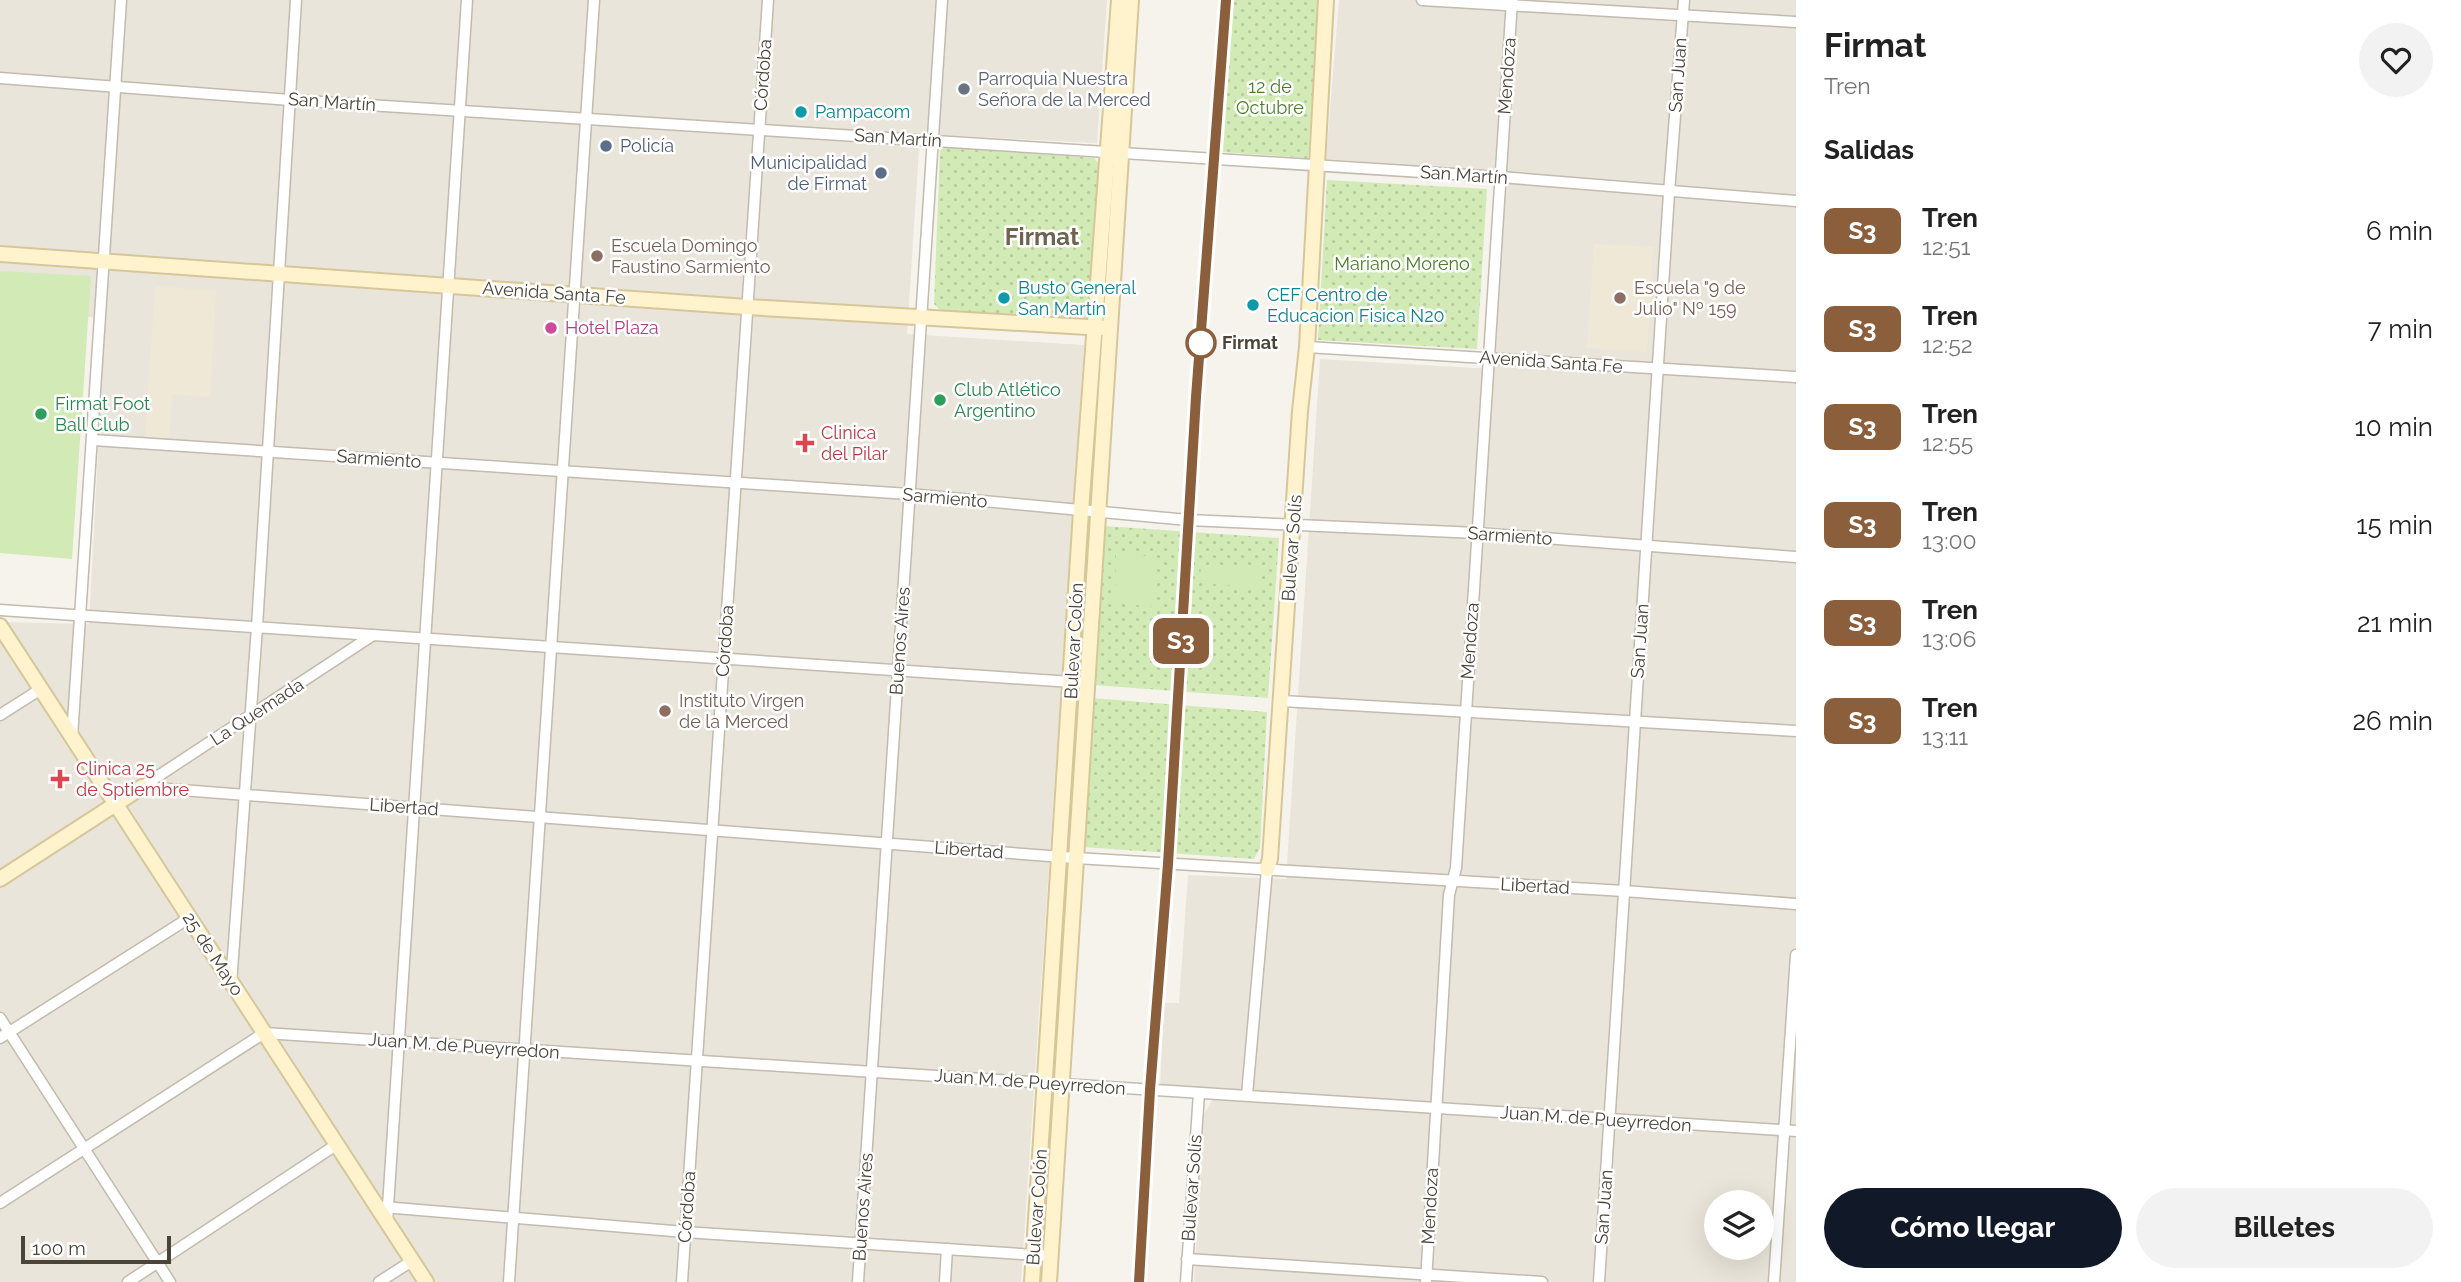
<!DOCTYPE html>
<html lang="es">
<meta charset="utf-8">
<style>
:root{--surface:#fff;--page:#f2f2f2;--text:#222;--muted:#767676;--accent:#111827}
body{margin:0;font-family:Raleway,sans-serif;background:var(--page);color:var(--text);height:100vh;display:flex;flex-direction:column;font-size:26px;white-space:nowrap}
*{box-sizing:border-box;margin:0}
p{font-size:23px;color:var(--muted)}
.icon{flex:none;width:38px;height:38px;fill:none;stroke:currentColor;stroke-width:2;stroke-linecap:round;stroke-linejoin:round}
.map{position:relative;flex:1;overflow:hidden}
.drawer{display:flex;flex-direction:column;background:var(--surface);width:665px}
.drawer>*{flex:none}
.badge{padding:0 14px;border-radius:10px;font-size:24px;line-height:46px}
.buttons{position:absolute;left:1704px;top:1190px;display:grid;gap:14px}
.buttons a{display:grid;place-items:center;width:70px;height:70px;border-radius:50%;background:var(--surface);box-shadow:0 7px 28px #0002;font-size:35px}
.scale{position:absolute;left:21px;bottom:18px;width:150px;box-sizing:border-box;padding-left:7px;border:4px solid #4b4439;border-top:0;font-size:19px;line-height:24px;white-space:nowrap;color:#4b4439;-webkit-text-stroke:5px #fff;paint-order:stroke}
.map>.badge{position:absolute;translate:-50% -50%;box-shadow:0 0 0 4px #fff}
h2{padding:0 28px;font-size:26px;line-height:63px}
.round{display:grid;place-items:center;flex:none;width:74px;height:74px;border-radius:37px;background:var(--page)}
.summary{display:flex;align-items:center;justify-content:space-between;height:119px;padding:0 28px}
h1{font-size:33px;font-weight:700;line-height:52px}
.cta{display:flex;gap:14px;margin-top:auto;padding:14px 28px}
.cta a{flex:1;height:80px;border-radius:42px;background:var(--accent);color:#fff;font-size:28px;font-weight:700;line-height:80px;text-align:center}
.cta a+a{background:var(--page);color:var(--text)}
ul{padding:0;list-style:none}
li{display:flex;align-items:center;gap:21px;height:98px;padding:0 28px}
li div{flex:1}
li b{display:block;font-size:26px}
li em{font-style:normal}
li .badge{min-width:77px;font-weight:700;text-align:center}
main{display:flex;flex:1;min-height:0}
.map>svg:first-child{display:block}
.residential{fill:#eae5da;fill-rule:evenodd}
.education{fill:#efe8d6}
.park{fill:url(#park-dots)}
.garden{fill:#d2eab5}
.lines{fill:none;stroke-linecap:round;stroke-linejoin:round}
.street-casing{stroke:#c2bbae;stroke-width:13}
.secondary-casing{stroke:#d6c79b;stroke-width:18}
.street{stroke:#fff;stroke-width:10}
.secondary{stroke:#fff3cd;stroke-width:14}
.rail-casing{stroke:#9a9a9a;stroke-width:5}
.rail{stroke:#fff;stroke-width:2.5;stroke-dasharray:8;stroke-linecap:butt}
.line-casing{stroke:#fff;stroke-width:16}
.line{stroke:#8b5e3c;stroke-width:10}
.worship-dot{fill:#6b7280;stroke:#fff;stroke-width:2.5}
.culture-dot{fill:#0f9aa8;stroke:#fff;stroke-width:2.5}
.service-dot{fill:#5c6f8a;stroke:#fff;stroke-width:2.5}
.education-dot{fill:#8d6e63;stroke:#fff;stroke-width:2.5}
.hotel-dot{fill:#d1479c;stroke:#fff;stroke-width:2.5}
.stop-dot{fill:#fff;stroke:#8b5e3c;stroke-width:3.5}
.leisure-dot{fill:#2e9e5b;stroke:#fff;stroke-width:2.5}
.health-dot{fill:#e0444e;stroke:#fff;stroke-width:2.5}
.labels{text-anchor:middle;stroke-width:5;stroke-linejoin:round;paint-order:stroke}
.street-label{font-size:18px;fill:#4b4439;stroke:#fff}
.worship-label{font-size:18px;fill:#5b616d;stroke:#fff;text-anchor:start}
.park-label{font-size:18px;fill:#4a7f2a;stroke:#fff}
.culture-label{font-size:18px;fill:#0d838f;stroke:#fff;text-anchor:start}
.service-label{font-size:18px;fill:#4e5e75;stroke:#fff;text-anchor:start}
.education-label{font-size:18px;fill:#785e54;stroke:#fff;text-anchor:start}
.hotel-label{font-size:18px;fill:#b23c85;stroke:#fff;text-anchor:start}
.stop-label{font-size:18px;font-weight:bold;fill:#4b4439;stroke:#fff;text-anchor:start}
.leisure-label{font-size:18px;fill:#27864d;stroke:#fff;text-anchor:start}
.health-label{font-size:18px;fill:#be3a42;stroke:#fff;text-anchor:start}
.district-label{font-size:24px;font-weight:bold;fill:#6e6250;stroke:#fff}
</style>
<main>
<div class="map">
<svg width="1796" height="1282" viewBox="0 0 1796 1282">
<defs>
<pattern id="park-dots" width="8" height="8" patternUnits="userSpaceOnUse" patternTransform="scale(1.75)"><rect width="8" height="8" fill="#d2eab5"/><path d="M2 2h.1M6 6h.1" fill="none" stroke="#b6ca9c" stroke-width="1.8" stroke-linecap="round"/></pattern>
</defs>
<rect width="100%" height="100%" fill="#f6f3ec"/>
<!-- residential -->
<g class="residential">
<polygon points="0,0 1107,0 1097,143 920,134 907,334 1084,345 1021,1282 0,1282 0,622 89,624 105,318 39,313 0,276"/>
<path d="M1339,0H1796V1282H1194L1204,1114L1218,1090L1160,1089L1164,1003H1179L1188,875L1286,879L1320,359L1492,369L1505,173L1326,159ZM1717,1202H1762V1248H1717Z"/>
</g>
<!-- education -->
<g class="education">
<polygon points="1594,244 1653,247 1647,352 1587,348"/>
<polygon points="155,286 216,291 210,397 172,394 169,440 145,437"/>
</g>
<!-- park -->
<g class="park">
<polygon points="1234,0 1319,0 1308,158 1223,152"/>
<polygon points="943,147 1094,158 1099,164 1089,314 1082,322 942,312 934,304 940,151"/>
<polygon points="1327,180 1487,189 1477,349 1318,340"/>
<polygon points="1105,526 1279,538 1268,698 1094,685"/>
<polygon points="1092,698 1267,712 1260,848 1254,859 1083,847"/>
</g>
<!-- garden -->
<g class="garden">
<polygon points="0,271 91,276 72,559 0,553"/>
<polygon points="1116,553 1156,557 1155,607 1115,603"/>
<polygon points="1201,565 1260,569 1260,588 1200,583"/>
</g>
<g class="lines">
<defs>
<g id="street">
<polyline points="1422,0 1796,22"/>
<polyline points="0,78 290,100 1500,177 1796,201"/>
<polyline points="1307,347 1796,377"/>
<polyline points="93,440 909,494 1188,520 1477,533 1796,557"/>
<polyline points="0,610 1087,683"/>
<polyline points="1282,701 1796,731"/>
<polyline points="0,715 41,689"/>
<polyline points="72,737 121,0"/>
<polyline points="143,786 373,635"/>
<polyline points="142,787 1076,858 1624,891 1796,904"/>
<polyline points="231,984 257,627 296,0"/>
<polyline points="0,1018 170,1282"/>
<polyline points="0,1038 189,918"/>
<polyline points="1247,1095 1267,869"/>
<polyline points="0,1203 264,1033 1796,1131"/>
<polyline points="383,1207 685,1232 1051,1256"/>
<polyline points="387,1222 467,0"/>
<polyline points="1187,1259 1542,1282"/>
<polyline points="128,1282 336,1145"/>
<polyline points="379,1282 412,1261"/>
<polyline points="509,1282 594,0"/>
<polyline points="682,1282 768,0"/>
<polyline points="858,1282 942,0"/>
<polyline points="945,1282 947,1249"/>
<polyline points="1186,1282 1199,1093"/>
<polyline points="1426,1282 1449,895 1456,868 1512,0"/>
<polyline points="1599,1282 1669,193 1684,0"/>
<polyline points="1774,1282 1796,955"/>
</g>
<g id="secondary">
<polyline points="0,254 747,307 1104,328"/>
<polyline points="0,626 426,1282"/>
<polyline points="1267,869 1270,859 1300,411 1307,347 1326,0"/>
<polyline points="0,879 142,787"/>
<polyline points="1032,1282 1081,511 1119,0"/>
<polyline points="1049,1282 1131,0"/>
</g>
</defs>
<!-- street casing -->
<use href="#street" class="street-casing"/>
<!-- secondary casing -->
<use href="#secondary" class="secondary-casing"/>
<!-- street -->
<use href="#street" class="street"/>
<!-- secondary -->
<use href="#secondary" class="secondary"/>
<defs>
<polyline id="rail" points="1139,1282 1150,1090 1168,864 1198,372 1226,0"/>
</defs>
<!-- rail casing -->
<use href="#rail" class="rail-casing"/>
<!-- rail -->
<use href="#rail" class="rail"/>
</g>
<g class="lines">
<defs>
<polyline id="line" points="1139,1282 1150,1090 1168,864 1196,397 1226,0"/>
</defs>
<!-- line casing -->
<use href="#line" class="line-casing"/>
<!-- line -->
<use href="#line" class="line"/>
</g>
<!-- markers -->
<circle class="worship-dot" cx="964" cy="89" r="7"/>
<g class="culture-dot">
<circle cx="801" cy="112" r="7"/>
<circle cx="1004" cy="298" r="7"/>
<circle cx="1253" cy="305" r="7"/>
</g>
<g class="service-dot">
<circle cx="606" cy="146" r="7"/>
<circle cx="881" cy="173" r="7"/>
</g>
<g class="education-dot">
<circle cx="597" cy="256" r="7"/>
<circle cx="1620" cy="298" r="7"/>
<circle cx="665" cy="711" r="7"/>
</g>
<circle class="hotel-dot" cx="551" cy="328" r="7"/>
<circle class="stop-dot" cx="1201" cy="343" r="14"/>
<g class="leisure-dot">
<circle cx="940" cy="400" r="7"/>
<circle cx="41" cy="414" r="7"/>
</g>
<g class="health-dot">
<path d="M801.5 432.5h7v7h7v7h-7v7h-7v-7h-7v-7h7z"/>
<path d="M56.5 768.5h7v7h7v7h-7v7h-7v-7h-7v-7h7z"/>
</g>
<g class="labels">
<!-- street labels -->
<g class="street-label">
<text transform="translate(763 75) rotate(-86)" y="6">Córdoba</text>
<text transform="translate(1678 75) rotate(-86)" y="6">San Juan</text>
<text transform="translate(1507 76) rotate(-86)" y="6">Mendoza</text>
<text transform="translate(332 102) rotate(4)" y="6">San Martín</text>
<text transform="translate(898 138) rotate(4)" y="6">San Martín</text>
<text transform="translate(1464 175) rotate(4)" y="6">San Martín</text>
<text transform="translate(554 293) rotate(4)" y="6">Avenida Santa Fe</text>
<text transform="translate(1551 362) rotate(4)" y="6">Avenida Santa Fe</text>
<text transform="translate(379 459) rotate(4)" y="6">Sarmiento</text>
<text transform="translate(945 498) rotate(5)" y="6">Sarmiento</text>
<text transform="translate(1510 536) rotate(4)" y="6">Sarmiento</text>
<text transform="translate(1292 548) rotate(-86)" y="6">Bulevar Solís</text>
<text transform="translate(725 641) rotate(-86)" y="6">Córdoba</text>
<text transform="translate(900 641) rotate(-86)" y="6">Buenos Aires</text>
<text transform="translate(1074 641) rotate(-87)" y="6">Bulevar Colón</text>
<text transform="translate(1470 641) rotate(-86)" y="6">Mendoza</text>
<text transform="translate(1640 641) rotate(-86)" y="6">San Juan</text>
<text transform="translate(257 712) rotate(-33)" y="6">La Quemada</text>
<text transform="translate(404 807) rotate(4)" y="6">Libertad</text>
<text transform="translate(969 850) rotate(4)" y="6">Libertad</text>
<text transform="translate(1535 886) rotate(3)" y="6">Libertad</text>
<text transform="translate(213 954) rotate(57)" y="6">25 de Mayo</text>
<text transform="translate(464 1046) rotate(4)" y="6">Juan M. de Pueyrredon</text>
<text transform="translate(1030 1082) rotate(4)" y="6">Juan M. de Pueyrredon</text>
<text transform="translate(1596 1119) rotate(4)" y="6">Juan M. de Pueyrredon</text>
<text transform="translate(1192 1188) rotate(-86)" y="6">Bulevar Solís</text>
<text transform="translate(1430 1206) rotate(-87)" y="6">Mendoza</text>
<text transform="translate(687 1207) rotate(-86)" y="6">Córdoba</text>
<text transform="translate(863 1207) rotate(-86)" y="6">Buenos Aires</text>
<text transform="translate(1037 1207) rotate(-86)" y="6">Bulevar Colón</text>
<text transform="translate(1604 1207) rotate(-86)" y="6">San Juan</text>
</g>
<!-- worship labels -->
<g class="worship-label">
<text x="978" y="85">Parroquia Nuestra<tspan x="978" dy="21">Señora de la Merced</tspan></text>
</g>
<!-- park labels -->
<g class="park-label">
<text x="1270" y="93">12 de<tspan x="1270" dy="21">Octubre</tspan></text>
<text x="1402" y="270">Mariano Moreno</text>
</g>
<!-- culture labels -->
<g class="culture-label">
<text x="815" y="118">Pampacom</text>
<text x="1018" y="294">Busto General<tspan x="1018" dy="21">San Martín</tspan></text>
<text x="1267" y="301">CEF Centro de<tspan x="1267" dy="21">Educacion Fisica N20</tspan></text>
</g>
<!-- service labels -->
<g class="service-label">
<text x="620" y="152">Policía</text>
<text x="867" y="169" text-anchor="end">Municipalidad<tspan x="867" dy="21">de Firmat</tspan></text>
</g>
<!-- education labels -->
<g class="education-label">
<text x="611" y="252">Escuela Domingo<tspan x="611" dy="21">Faustino Sarmiento</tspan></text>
<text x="1634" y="294">Escuela "9 de<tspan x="1634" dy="21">Julio" Nº 159</tspan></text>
<text x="679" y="707">Instituto Virgen<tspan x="679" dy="21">de la Merced</tspan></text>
</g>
<!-- hotel labels -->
<g class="hotel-label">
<text x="565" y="334">Hotel Plaza</text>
</g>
<!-- stop labels -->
<g class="stop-label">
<text x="1222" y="349">Firmat</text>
</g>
<!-- leisure labels -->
<g class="leisure-label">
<text x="954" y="396">Club Atlético<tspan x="954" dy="21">Argentino</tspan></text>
<text x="55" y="410">Firmat Foot<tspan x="55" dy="21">Ball Club</tspan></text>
</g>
<!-- health labels -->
<g class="health-label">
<text x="821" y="439">Clinica<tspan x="821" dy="21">del Pilar</tspan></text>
<text x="76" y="775">Clinica 25<tspan x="76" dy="21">de Sptiembre</tspan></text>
</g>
<!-- district labels -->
<g class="district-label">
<text x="1042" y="245">Firmat</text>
</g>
</g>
</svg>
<div class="buttons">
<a><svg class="icon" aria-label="layers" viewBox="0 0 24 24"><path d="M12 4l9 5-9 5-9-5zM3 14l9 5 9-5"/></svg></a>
</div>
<div class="scale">100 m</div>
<b class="badge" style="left:1181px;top:641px;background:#8b5e3c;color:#fff">S3</b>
</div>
<section class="drawer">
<div class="summary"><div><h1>Firmat</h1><p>Tren</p></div><a class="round"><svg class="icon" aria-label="heart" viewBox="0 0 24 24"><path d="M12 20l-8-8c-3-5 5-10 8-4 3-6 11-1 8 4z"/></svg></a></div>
<h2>Salidas</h2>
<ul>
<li><span class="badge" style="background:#8b5e3c;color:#fff">S3</span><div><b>Tren</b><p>12:51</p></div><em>6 min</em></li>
<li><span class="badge" style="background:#8b5e3c;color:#fff">S3</span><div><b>Tren</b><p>12:52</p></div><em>7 min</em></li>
<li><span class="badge" style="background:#8b5e3c;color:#fff">S3</span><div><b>Tren</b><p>12:55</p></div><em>10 min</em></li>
<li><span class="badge" style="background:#8b5e3c;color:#fff">S3</span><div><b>Tren</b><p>13:00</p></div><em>15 min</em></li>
<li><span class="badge" style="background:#8b5e3c;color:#fff">S3</span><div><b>Tren</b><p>13:06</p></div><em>21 min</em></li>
<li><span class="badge" style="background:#8b5e3c;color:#fff">S3</span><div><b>Tren</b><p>13:11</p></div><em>26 min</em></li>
</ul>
<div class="cta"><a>Cómo llegar</a><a>Billetes</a></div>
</section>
</main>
